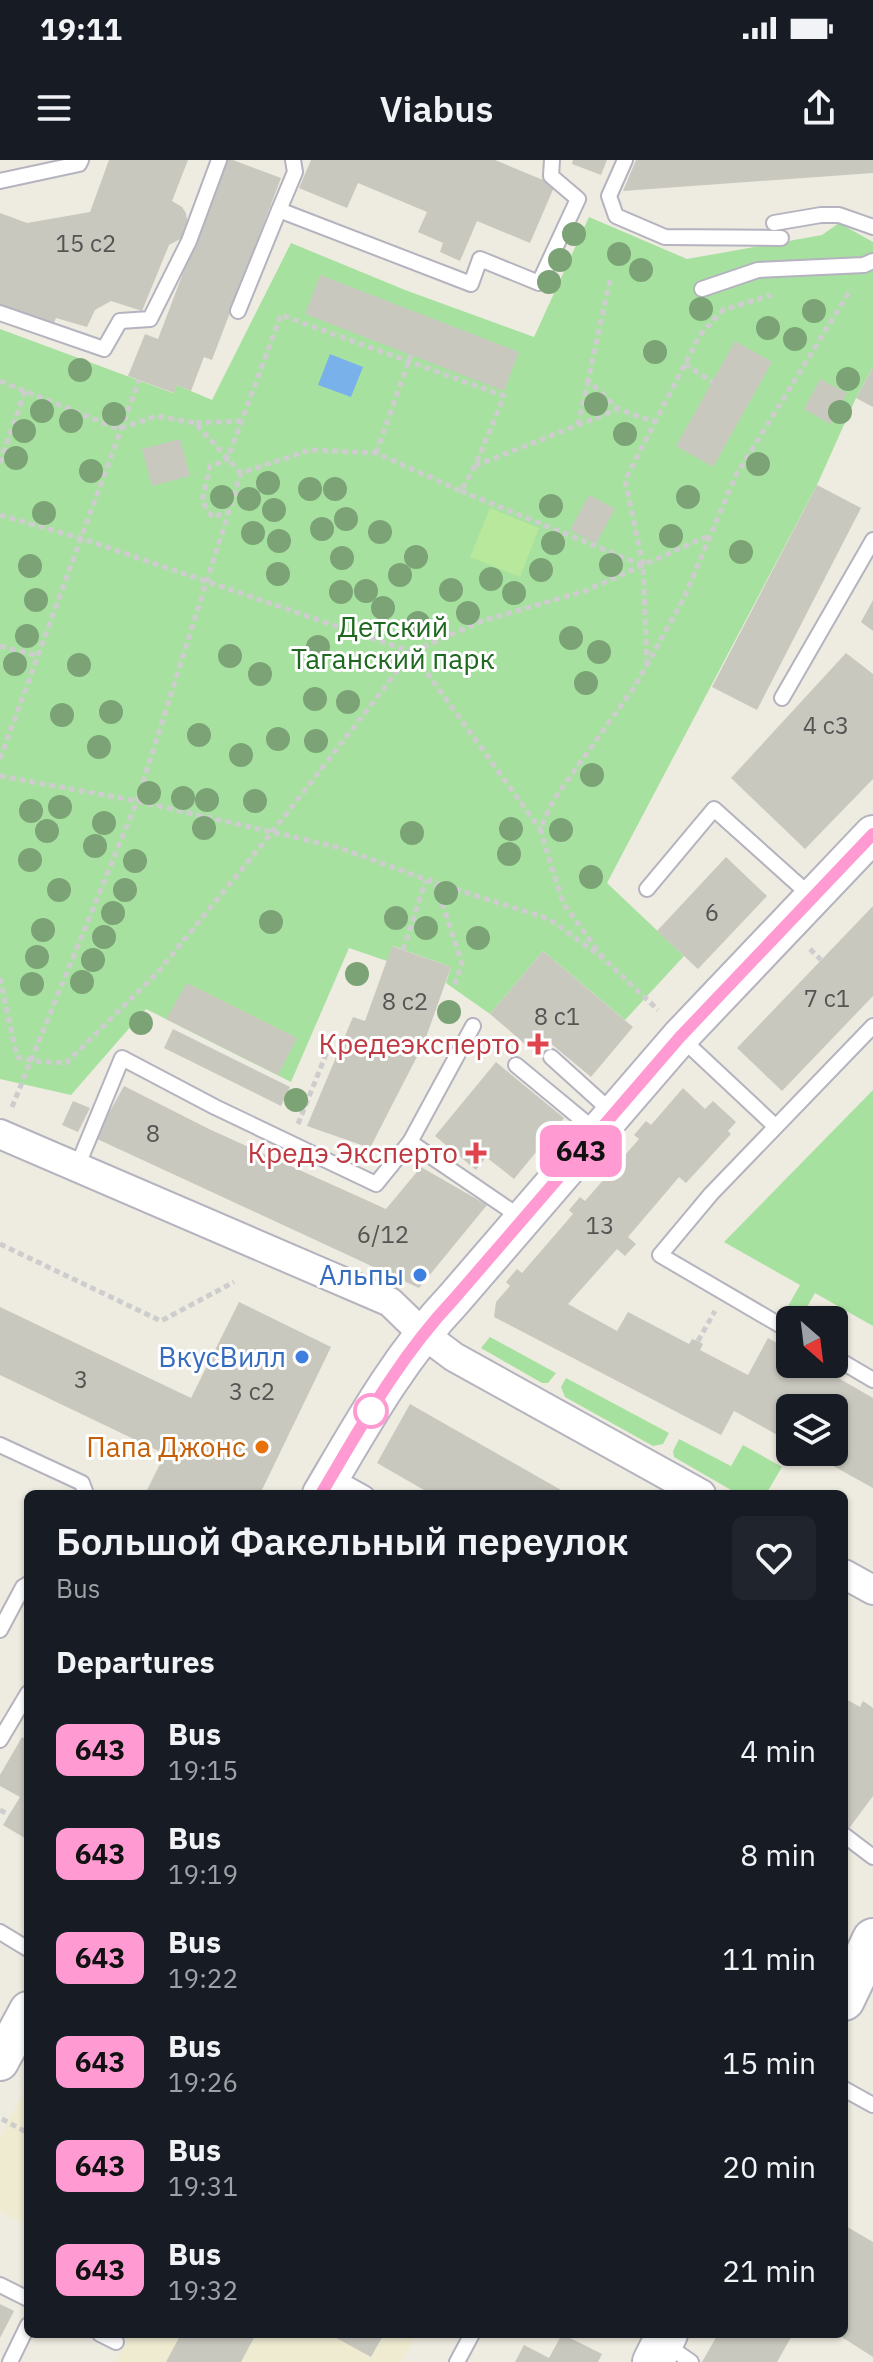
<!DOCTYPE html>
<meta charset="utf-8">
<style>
:root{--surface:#171b24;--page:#20242c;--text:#f1f3f6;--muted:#9ea1a6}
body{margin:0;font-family:"IBM Plex Sans",sans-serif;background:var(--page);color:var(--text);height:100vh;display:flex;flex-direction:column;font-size:30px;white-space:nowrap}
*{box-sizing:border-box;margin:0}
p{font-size:26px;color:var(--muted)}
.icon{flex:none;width:44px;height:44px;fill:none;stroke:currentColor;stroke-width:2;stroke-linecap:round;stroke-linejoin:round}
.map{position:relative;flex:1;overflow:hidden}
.drawer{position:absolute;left:24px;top:1330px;width:824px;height:848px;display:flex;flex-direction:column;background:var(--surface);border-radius:12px;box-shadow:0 2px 6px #0004}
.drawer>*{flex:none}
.badge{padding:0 16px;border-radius:12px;font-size:28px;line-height:52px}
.needle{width:52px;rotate:152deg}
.controls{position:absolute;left:776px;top:1146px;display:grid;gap:16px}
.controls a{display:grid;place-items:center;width:72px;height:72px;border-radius:12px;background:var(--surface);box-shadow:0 2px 6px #0004;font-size:40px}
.map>.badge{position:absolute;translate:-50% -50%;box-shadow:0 0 0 4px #fff}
h2{padding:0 32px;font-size:30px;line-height:72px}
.round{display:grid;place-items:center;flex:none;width:84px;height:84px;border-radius:12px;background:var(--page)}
.summary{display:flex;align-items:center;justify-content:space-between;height:136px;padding:0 32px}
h1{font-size:38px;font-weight:600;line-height:60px}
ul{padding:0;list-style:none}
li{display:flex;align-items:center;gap:24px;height:104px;padding:0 32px}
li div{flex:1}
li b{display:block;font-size:30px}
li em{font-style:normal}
li .badge{min-width:88px;font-weight:700;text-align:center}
.status{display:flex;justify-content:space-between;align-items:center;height:56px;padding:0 40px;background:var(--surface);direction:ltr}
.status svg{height:22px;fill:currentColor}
header{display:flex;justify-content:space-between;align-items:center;height:104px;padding:0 32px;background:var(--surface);font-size:36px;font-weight:600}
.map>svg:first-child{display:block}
.education{fill:#eeebd1}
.green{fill:#a7e1a0}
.pitch{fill:#b7e89c}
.water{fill:#79b2ea}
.building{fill:#c9c8bf}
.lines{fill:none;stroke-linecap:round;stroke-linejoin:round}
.service-casing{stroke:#b4b3bf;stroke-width:18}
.minor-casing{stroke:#b4b3bf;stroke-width:32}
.tertiary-casing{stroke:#b4b3bf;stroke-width:40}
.secondary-casing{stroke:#b4b3bf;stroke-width:44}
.path{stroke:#cdcdcd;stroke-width:5;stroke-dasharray:6 4;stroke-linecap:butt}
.service{stroke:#fff;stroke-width:14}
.minor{stroke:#fff;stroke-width:28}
.tertiary{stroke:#fff;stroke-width:36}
.secondary{stroke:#fff;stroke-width:40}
.tree{fill:#7ca376}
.line-casing{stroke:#fff;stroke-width:18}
.line{stroke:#ff9ad2;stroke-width:12}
.health-dot{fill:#e0444e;stroke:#fff;stroke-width:3}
.shop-dot{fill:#3f7fe0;stroke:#fff;stroke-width:3}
.stop-dot{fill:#fff;stroke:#ff9ad2;stroke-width:4}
.food-dot{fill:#e8710a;stroke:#fff;stroke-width:3}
.labels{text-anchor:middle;stroke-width:6;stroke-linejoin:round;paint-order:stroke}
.number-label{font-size:24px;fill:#545452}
.park-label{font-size:28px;fill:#1e6820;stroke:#fff}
.health-label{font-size:28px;fill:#be3a42;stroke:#fff;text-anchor:end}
.shop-label{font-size:28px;fill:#366cbe;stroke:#fff;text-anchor:end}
.food-label{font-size:28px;fill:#c56008;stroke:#fff;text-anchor:end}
</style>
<div class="status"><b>19:11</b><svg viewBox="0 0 49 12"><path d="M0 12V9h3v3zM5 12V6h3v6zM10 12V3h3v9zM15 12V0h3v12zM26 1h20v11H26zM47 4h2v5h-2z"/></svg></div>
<header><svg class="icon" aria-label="menu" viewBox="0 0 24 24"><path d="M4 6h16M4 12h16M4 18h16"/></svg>Viabus<svg class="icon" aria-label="share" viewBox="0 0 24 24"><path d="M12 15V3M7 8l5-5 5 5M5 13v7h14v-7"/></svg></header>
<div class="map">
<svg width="873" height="2202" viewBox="0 0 873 2202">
<rect width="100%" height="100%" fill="#eeebe0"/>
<!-- education -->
<g class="education">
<polygon points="28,1923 28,2066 0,2051 0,1977"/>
<polygon points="131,2174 417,2174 401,2202 115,2202"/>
</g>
<!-- green -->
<g class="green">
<polygon points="589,57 687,99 822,75 839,63 873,82 873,207 856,238 817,325 607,723 684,796 625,860 543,791 490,854 446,823 451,807 393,786 387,801 349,788 291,922 146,849 71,935 0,919 0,169 173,233 177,225 212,240 291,83 405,130 534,177"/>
<polygon points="873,930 873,1166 815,1133 802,1156 787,1148 800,1125 724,1082"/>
<polygon points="490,1177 556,1213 548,1223 542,1223 481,1188"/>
<polygon points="566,1218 669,1273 663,1284 653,1286 565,1237 561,1227"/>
<polygon points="679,1279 731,1306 743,1285 782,1307 766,1334 738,1334 674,1297 673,1291"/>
</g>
<!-- pitch -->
<polygon class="pitch" points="490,348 539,368 520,417 470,397"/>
<!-- water -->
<polygon class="water" points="330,194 363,207 351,237 318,225"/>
<!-- building -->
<g class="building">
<polygon points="109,0 188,0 172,41 182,47 186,53 188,66 182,78 169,85 142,151 111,141 95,150 87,167 56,158 53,165 0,145 0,53 27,63 90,52"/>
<polygon points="226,0 233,0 281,18 212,200 204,197 191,231 177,225 174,233 128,216 145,174 158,179"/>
<polygon points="311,0 495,0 555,25 530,83 477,61 460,101 440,92 443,83 418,72 427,52 358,23 347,48 299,28"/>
<polygon points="573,0 607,0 601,15 572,4"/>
<polygon points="636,0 873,0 873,13 623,31"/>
<polygon points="320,115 519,192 504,231 305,154"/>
<polygon points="735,181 772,202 713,307 676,286"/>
<polygon points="873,207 873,247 856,238"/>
<polygon points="820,219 847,233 830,264 804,249"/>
<polygon points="180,279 190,316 152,326 142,289"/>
<polygon points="817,325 861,348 757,550 712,527"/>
<polygon points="589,335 615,349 596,384 570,370"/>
<polygon points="873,440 873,471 861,462"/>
<polygon points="846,493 873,514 873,619 805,689 731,618"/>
<polygon points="726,697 767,736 698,809 657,771"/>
<polygon points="873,746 873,836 782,931 737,888"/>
<polygon points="392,786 451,807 424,883 370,988 307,966 353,857 365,861"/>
<polygon points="543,791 633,867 591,917 549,882 538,895 490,854"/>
<polygon points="187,823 297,878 278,915 166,859"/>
<polygon points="173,869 290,927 281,946 164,888"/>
<polygon points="496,902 564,958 514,1019 486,997 476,1010 435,976"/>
<polygon points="124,926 211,970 386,1049 421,1007 487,1045 419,1128 95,978"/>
<polygon points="683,928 705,949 713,941 736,962 728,971 731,974 686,1023 679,1017 628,1077 636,1084 625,1096 617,1089 568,1144 617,1171 628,1152 689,1184 692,1179 698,1181 703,1184 700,1190 748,1215 768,1178 790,1190 790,1204 814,1204 873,1238 873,1328 808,1292 834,1292 834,1248 790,1248 790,1282 734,1251 721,1275 494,1157 496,1142 510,1126 506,1122 517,1109 522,1113 573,1054 569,1050 580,1037 585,1041 639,979 634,975 646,961 651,965"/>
<polygon points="73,941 90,948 78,972 62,965"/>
<polygon points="239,1142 331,1187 260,1334 145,1334 165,1294 0,1215 0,1147 191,1238"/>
<polygon points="410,1244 568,1334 431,1334 377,1303"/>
<polygon points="844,1538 860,1547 863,1541 873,1548 873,1636 844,1675"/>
<polygon points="22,1577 28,1581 28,1680 3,1665 20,1637 0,1626 0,1615"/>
<polygon points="844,2065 873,2082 873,2197 837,2174 844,2174"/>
<polygon points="0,2144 14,2151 0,2178"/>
<polygon points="181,2174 256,2174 241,2202 166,2202"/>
<polygon points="329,2174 384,2174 371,2197"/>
<polygon points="562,2174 602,2194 598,2202 515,2202 524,2185 549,2198"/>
<polygon points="718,2174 793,2174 777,2202 702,2202"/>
</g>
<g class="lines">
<defs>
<g id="service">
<polyline points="625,0 609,36 616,56 665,77 781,78"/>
<polyline points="0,21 79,4 81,0"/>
<polyline points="279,50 295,12 293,0"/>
<polyline points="774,63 821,55 839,55 873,67"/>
<polyline points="702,129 758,110 864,105 873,101"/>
<polyline points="238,151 279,50 471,124 480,99 539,123 578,39 551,16 552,0"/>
<polyline points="0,153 104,189 120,161 150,159 189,81 219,0"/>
<polyline points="782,538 873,380"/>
<polyline points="647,729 714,649 812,737"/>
<polyline points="680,877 775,966"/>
<polyline points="551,897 613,953"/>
<polyline points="516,905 597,972"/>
<polyline points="410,982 473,866"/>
<polyline points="77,1007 122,898 215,947 376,1024 410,982 523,1059"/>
<polyline points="790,1171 660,1095 711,1034 873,866"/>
<polyline points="834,1197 873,1220"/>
<polyline points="0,1285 82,1323 86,1334"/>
<polyline points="332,1315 366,1334"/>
<polyline points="0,1470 23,1427 28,1424"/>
<polyline points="0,1580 28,1533"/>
<polyline points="844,1675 873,1697"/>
<polyline points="0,1772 28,1789"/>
<polyline points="844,1929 873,1945"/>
<polyline points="0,2125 28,2139"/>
<polyline points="100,2174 116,2182"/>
<polyline points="664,2183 691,2202"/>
<polyline points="10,2202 28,2165"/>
<polyline points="457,2202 472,2174"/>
</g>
<g id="minor">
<polyline points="0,974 390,1142 422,1173 454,1197 701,1334"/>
<polyline points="844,1414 873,1430"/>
</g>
<g id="tertiary">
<path d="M321,1334C361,1266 399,1197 454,1139L680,877L873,674"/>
<polyline points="0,1902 28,1850"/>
</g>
<g id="secondary">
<polyline points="844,1840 873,1779"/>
<polyline points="653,2202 667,2174"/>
</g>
</defs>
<!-- service casing -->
<use href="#service" class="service-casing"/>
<!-- minor casing -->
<use href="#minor" class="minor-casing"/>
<!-- tertiary casing -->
<use href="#tertiary" class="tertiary-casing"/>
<!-- secondary casing -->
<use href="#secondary" class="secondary-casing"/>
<!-- path -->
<g class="path">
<polyline points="610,120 588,220 618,249"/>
<polyline points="685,204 712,222"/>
<polyline points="0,221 119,269 156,256 195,263 241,313 310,290 376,293 461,331 475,306 504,236 281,155 227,300 210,306 202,341 212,357 229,352"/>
<polyline points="196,263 241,261"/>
<polyline points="578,265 588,221"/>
<polyline points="376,293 411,195"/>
<polyline points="0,303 25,231"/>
<polyline points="475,306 618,249 655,262"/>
<polyline points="461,331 642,405"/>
<polyline points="0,355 80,378 412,492 540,669"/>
<polyline points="0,486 38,496"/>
<polyline points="647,505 643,405 625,320 700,175 723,150 771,135"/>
<polyline points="0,599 139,220"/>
<polyline points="0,616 137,641 337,687 436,723 549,759 603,798 658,850"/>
<polyline points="436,724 462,804 453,828"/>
<polyline points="810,789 821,800"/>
<polyline points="403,790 426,720"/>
<polyline points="603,798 563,743 540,669 554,639 635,526 684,438 735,317 851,129"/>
<polyline points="0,818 17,897 33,901 66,903 157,813 273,671 412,492 482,461 585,431 710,375"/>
<polyline points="12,947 137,641 241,313"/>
<polyline points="298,964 335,872"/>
<polyline points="0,1084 161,1161 234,1122"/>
<polyline points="698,1181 715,1151"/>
<polyline points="0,1650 9,1655"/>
<polyline points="2,1959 28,1973"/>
</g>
<!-- service -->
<use href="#service" class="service"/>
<!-- minor -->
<use href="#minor" class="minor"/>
<!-- tertiary -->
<use href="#tertiary" class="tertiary"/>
<!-- secondary -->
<use href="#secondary" class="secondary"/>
</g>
<!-- trees -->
<g class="tree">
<circle cx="574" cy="74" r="12"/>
<circle cx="619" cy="94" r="12"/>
<circle cx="560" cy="100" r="12"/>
<circle cx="641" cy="110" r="12"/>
<circle cx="549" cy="122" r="12"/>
<circle cx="701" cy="149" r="12"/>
<circle cx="814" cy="151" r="12"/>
<circle cx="768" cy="168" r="12"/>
<circle cx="795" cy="179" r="12"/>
<circle cx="655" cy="192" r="12"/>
<circle cx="80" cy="210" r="12"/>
<circle cx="848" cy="219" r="12"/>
<circle cx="596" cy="244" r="12"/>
<circle cx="42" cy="251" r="12"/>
<circle cx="840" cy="252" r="12"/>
<circle cx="114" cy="254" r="12"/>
<circle cx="71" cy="261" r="12"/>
<circle cx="24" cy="271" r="12"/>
<circle cx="625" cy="274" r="12"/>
<circle cx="16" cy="298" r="12"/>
<circle cx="758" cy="304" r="12"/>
<circle cx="91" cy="311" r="12"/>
<circle cx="268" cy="323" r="12"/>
<circle cx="310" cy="329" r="12"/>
<circle cx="335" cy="329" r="12"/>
<circle cx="222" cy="337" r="12"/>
<circle cx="688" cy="337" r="12"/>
<circle cx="249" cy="339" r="12"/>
<circle cx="551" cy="346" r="12"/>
<circle cx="274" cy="350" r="12"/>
<circle cx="44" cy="353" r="12"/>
<circle cx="346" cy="359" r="12"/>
<circle cx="322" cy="369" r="12"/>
<circle cx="380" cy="372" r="12"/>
<circle cx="253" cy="373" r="12"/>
<circle cx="671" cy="376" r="12"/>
<circle cx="279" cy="381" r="12"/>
<circle cx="553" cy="383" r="12"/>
<circle cx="741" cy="392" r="12"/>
<circle cx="416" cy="397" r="12"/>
<circle cx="342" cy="398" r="12"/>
<circle cx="611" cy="405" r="12"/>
<circle cx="30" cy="406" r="12"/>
<circle cx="541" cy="410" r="12"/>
<circle cx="278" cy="414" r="12"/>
<circle cx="400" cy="415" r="12"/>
<circle cx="491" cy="419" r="12"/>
<circle cx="451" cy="430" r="12"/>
<circle cx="366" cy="431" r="12"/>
<circle cx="341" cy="432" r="12"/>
<circle cx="514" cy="433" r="12"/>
<circle cx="36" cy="440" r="12"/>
<circle cx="383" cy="448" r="12"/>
<circle cx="468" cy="453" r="12"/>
<circle cx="418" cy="463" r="12"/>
<circle cx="27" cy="476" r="12"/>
<circle cx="571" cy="478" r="12"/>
<circle cx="318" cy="487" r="12"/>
<circle cx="599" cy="492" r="12"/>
<circle cx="230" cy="496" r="12"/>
<circle cx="15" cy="504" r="12"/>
<circle cx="79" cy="505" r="12"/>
<circle cx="260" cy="514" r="12"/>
<circle cx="586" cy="523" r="12"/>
<circle cx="315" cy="539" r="12"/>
<circle cx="348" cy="542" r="12"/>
<circle cx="111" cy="552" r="12"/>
<circle cx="62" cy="555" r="12"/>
<circle cx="199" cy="575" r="12"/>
<circle cx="278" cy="579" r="12"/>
<circle cx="316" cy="581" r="12"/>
<circle cx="99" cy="587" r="12"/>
<circle cx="241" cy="595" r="12"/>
<circle cx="592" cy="615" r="12"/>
<circle cx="149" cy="633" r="12"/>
<circle cx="183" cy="638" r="12"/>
<circle cx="207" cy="640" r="12"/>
<circle cx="255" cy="641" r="12"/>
<circle cx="60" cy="647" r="12"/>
<circle cx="31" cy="651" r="12"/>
<circle cx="104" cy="663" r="12"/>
<circle cx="204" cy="668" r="12"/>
<circle cx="511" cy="669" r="12"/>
<circle cx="561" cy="670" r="12"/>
<circle cx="47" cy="671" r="12"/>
<circle cx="412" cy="673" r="12"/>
<circle cx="95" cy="686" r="12"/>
<circle cx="509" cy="694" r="12"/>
<circle cx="30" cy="700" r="12"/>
<circle cx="135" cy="701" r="12"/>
<circle cx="591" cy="717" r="12"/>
<circle cx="59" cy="730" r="12"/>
<circle cx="125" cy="730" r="12"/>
<circle cx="446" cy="733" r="12"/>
<circle cx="113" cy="753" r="12"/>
<circle cx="396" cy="758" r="12"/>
<circle cx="271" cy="762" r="12"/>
<circle cx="426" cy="768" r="12"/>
<circle cx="43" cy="770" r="12"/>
<circle cx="104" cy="777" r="12"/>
<circle cx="478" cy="778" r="12"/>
<circle cx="37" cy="797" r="12"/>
<circle cx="93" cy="800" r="12"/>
<circle cx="357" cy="814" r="12"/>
<circle cx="82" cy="822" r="12"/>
<circle cx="32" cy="824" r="12"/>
<circle cx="449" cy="852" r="12"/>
<circle cx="141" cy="863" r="12"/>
<circle cx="296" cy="940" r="12"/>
</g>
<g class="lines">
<defs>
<path id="line" d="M321,1334C362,1265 399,1197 454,1139L680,877L873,674"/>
</defs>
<!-- line casing -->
<use href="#line" class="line-casing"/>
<!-- line -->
<use href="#line" class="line"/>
</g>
<!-- markers -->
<g class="health-dot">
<path d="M534 872h8v8h8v8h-8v8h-8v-8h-8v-8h8z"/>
<path d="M472 981h8v8h8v8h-8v8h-8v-8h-8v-8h8z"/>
</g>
<g class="shop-dot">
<circle cx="420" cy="1115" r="8"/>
<circle cx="302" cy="1197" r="8"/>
</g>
<circle class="stop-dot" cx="371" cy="1251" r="16"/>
<circle class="food-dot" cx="262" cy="1287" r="8"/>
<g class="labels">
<!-- number labels -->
<g class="number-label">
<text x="86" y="92">15 с2</text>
<text x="826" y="574">4 с3</text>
<text x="712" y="761">6</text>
<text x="827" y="847">7 с1</text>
<text x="405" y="850">8 с2</text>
<text x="557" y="865">8 с1</text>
<text x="153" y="982">8</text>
<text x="600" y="1074">13</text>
<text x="383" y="1083">6/12</text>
<text x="81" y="1228">3</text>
<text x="252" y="1240">3 с2</text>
</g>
<!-- park labels -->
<g class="park-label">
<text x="393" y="477">Детский<tspan x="393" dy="32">Таганский парк</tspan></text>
</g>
<!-- health labels -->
<g class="health-label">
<text x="520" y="894">Кредеэксперто</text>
<text x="458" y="1003">Кредэ Эксперто</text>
</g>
<!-- shop labels -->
<g class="shop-label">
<text x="404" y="1125">Альпы</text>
<text x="286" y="1207">ВкусВилл</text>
</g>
<!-- food labels -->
<g class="food-label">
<text x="246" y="1297">Папа Джонс</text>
</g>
</g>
</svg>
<div class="controls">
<a><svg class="needle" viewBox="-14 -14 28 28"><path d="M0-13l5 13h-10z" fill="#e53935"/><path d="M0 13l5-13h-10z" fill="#9ea1a6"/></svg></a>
<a><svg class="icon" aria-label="layers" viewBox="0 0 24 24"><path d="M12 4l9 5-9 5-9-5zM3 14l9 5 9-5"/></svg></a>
</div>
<b class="badge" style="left:581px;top:991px;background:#ff9ad2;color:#111">643</b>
<section class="drawer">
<div class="summary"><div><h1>Большой Факельный переулок</h1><p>Bus</p></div><a class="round"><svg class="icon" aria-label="heart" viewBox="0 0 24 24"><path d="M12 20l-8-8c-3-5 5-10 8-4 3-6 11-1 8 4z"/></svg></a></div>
<h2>Departures</h2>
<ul>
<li><span class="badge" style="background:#ff9ad2;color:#111">643</span><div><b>Bus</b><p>19:15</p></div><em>4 min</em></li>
<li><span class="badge" style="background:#ff9ad2;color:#111">643</span><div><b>Bus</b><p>19:19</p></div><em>8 min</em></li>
<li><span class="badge" style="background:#ff9ad2;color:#111">643</span><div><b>Bus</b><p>19:22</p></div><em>11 min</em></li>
<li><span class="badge" style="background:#ff9ad2;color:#111">643</span><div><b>Bus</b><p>19:26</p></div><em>15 min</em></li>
<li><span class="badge" style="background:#ff9ad2;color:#111">643</span><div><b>Bus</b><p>19:31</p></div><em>20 min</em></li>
<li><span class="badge" style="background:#ff9ad2;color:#111">643</span><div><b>Bus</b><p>19:32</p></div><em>21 min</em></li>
</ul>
</section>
</div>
